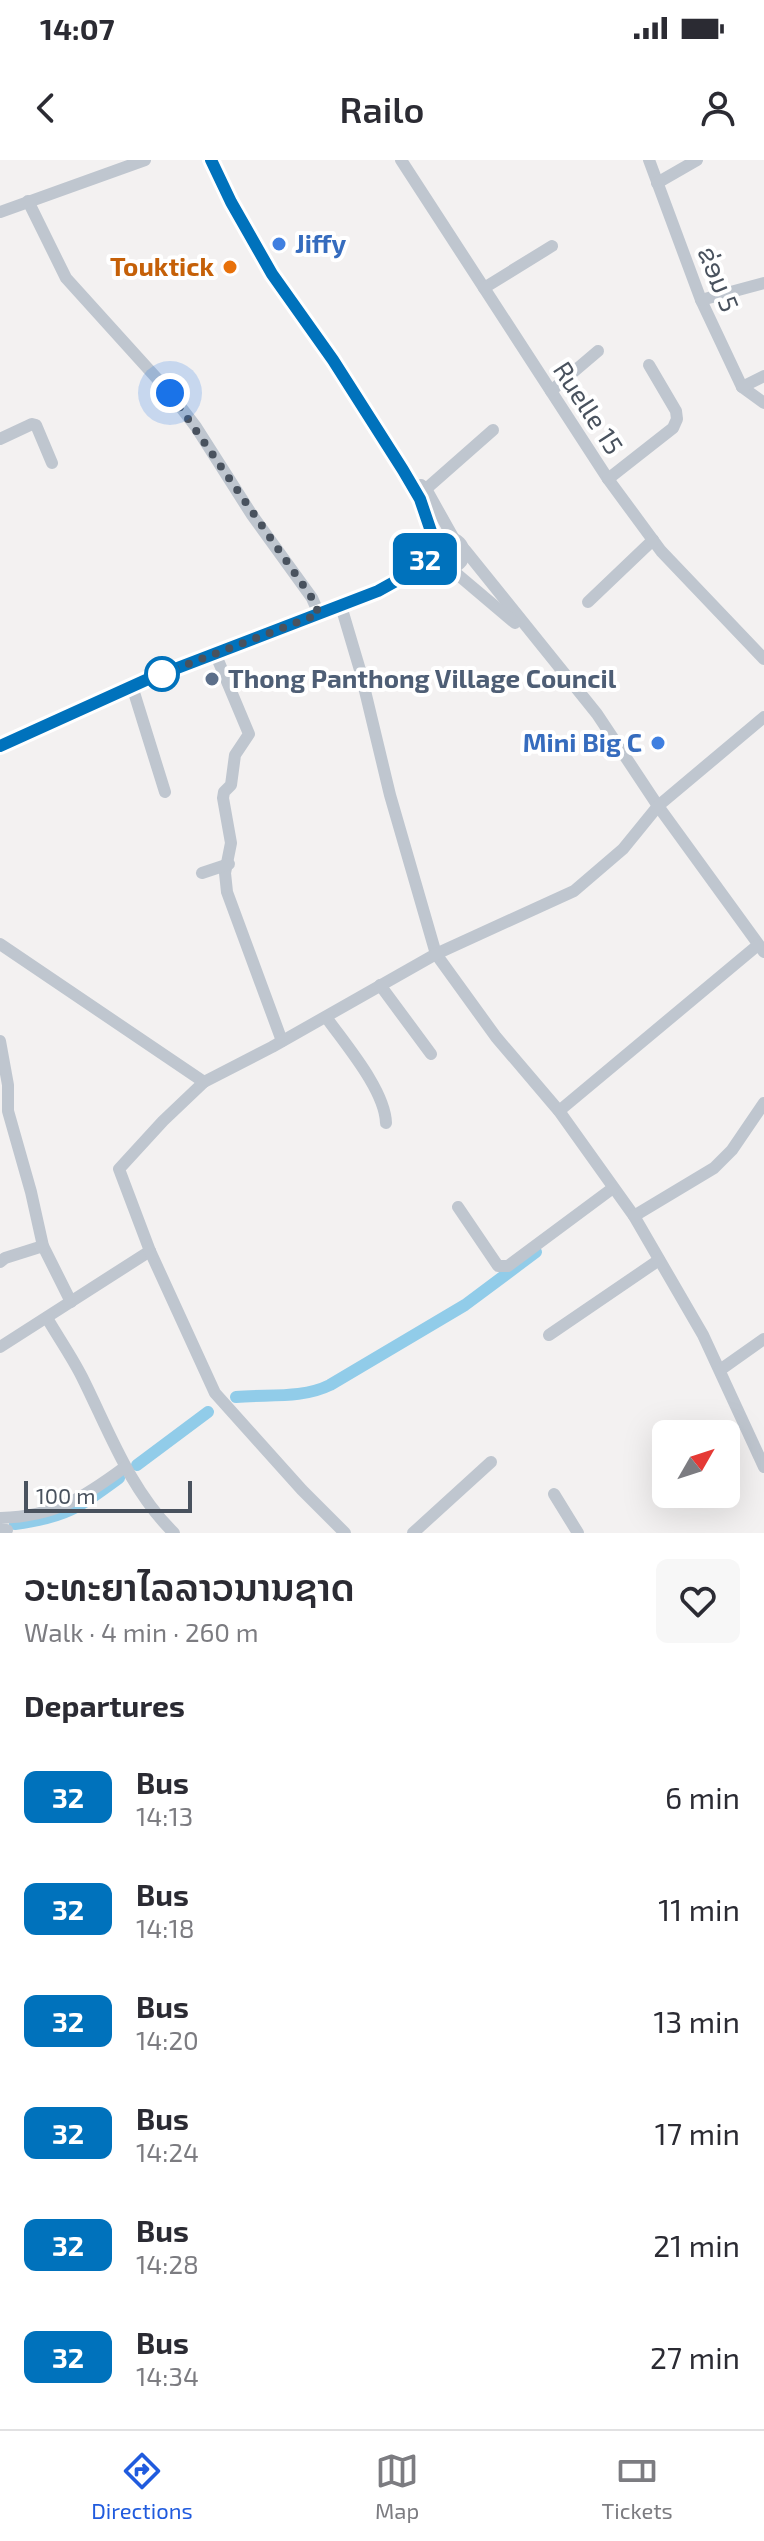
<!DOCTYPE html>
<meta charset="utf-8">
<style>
:root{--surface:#fff;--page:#f7f7f7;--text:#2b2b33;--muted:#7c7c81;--line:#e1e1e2;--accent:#205bde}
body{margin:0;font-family:"Exo 2","Noto Sans Lao",sans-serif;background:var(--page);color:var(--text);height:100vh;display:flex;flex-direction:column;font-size:30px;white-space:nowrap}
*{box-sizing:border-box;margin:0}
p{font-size:26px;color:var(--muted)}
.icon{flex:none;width:44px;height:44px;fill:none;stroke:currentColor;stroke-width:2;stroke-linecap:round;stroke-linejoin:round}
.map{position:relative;height:1373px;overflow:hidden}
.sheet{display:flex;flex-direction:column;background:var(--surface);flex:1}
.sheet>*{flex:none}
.badge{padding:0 16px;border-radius:12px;font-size:28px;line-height:52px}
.needle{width:52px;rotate:51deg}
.tools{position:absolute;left:652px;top:1260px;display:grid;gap:16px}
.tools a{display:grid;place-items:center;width:88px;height:88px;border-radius:12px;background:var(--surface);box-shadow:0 8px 32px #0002;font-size:40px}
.scale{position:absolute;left:24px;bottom:20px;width:168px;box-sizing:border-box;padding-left:8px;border:4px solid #49525e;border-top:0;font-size:22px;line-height:28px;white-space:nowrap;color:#49525e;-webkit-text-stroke:6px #fff;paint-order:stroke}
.you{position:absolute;width:40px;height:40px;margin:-20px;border:6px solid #fff;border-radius:50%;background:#1a73e8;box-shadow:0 0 0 12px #1a73e833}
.map>.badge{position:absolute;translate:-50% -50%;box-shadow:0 0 0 4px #fff}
h2{padding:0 24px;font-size:30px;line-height:72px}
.round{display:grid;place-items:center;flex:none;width:84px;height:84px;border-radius:12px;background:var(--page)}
.summary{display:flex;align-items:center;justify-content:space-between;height:136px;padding:0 24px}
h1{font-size:38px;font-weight:600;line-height:60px}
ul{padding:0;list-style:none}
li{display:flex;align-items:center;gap:24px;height:112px;padding:0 24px}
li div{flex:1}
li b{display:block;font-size:30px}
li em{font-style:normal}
li .badge{min-width:88px;font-weight:700;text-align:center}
.status{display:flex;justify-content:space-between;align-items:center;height:56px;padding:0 40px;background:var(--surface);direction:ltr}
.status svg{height:22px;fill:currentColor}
header{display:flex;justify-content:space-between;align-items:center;height:104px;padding:0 24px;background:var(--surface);font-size:36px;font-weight:600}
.tab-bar{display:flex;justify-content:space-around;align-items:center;height:112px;border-top:2px solid var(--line);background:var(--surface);font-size:22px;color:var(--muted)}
.tab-bar a{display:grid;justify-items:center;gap:4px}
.tab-bar .current{color:var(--accent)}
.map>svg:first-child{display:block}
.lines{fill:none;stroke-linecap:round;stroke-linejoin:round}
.canal{stroke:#91cce9;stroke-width:12}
.minor{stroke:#bfc6cf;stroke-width:12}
.line-casing{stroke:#fff;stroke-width:18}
.line{stroke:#0072bc;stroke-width:12}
.walk{stroke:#49525e;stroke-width:8;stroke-dasharray:0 14.4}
.shop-dot{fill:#3f7fe0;stroke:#fff;stroke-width:3}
.food-dot{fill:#e8710a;stroke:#fff;stroke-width:3}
.stop-dot{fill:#fff;stroke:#0072bc;stroke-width:4}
.service-dot{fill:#5c6f8a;stroke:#fff;stroke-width:3}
.labels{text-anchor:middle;stroke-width:8;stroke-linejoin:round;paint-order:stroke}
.shop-label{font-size:26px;font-weight:bold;fill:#366cbe;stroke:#fff;text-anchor:start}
.food-label{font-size:26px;font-weight:bold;fill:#c56008;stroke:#fff;text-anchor:end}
.street-label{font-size:26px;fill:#49525e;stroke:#fff}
.service-label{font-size:26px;font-weight:bold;fill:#4e5e75;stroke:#fff;text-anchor:start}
</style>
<div class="status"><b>14:07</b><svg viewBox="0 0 49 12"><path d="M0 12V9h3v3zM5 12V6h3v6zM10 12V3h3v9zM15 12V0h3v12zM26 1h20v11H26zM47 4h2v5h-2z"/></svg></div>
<header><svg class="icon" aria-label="back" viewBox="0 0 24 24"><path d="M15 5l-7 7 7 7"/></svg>Railo<svg class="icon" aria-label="person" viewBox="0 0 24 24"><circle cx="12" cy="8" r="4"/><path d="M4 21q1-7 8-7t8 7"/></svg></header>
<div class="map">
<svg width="764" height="1373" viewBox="0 0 764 1373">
<rect width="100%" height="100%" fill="#f3f1f1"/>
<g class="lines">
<!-- canal -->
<g class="canal">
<path d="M236,1237C267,1234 302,1239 330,1225L465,1145L536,1092"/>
<polyline points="137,1305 208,1252"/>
<path d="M15,1364C66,1357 78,1348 119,1318"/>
</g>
<!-- minor -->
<g class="minor">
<polyline points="211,0 231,42 272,114 333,200 403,310 420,339 436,386"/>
<polyline points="401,0 608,319 661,391 764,499"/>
<polyline points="649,0 701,140 742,227 764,243"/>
<polyline points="657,23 697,0"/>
<polyline points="28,41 66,118 170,233 196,267 252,355 312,438 319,454"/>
<polyline points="0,52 145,0"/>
<polyline points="484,128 552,86"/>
<polyline points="701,140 764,123"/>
<polyline points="742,227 764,216"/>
<polyline points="551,231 598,191"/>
<polyline points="0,279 32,264 36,265 52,303"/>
<polyline points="608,319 673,268 677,259 676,251 649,205"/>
<polyline points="421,325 426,329 454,379"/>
<polyline points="426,329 493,270"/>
<circle cx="449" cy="393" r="15"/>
<polyline points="465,390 597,554 658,646 764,792"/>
<polyline points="451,409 515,463"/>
<polyline points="402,417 434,391"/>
<polyline points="588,442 653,380"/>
<polyline points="341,446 360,510 390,635 436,794 496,877 559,951 634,1056 703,1175 764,1307"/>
<polyline points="215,493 249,574 235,595 231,625 224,632 223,638 231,683 225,713 227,732 282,881"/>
<polyline points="132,526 165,632"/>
<polyline points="0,586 146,520 319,454 396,421 442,407"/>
<polyline points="202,713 229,704"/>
<polyline points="0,784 204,922"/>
<polyline points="380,825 431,894"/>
<path d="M326,857C345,884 385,930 386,963"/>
<polyline points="0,881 8,925 8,951 31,1032 43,1086 71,1142"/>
<polyline points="559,951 758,785"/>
<polyline points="458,1047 498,1106 508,1106 613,1028"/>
<polyline points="634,1056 714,1008 732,990 764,943"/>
<polyline points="0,1102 5,1098 43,1086"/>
<path d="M47,1158C58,1177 72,1197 82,1217C109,1271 130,1330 174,1373"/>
<polyline points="549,1175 659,1100"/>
<polyline points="0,1187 150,1091"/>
<polyline points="720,1210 764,1179"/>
<polyline points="554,1334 578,1373"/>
<path d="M1,1358C56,1356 83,1338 125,1307"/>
<polyline points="0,1370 7,1370"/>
<polyline points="345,1373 302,1330 215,1233 150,1091 119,1009 163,961 204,922 272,887 436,794 574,731 623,689 658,646 764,557"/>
<polyline points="413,1373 491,1302"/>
</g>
</g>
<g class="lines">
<defs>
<polyline id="line" points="0,586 146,520 378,431 396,421 434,391 436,386 420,339 403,310 333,200 272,114 231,42 211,0"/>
</defs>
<!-- line casing -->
<use href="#line" class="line-casing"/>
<!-- line -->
<use href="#line" class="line"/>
<!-- walk -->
<polyline class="walk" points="162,514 319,454 312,438 170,233"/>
</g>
<!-- markers -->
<g class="shop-dot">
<circle cx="279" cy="84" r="8"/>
<circle cx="658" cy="583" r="8"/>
</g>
<circle class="food-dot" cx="230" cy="107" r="8"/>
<circle class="stop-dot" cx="162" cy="514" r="16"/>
<circle class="service-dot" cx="212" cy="519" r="8"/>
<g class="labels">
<!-- shop labels -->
<g class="shop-label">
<text x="295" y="93">Jiffy</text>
<text x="642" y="592" text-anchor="end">Mini Big C</text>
</g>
<!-- food labels -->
<g class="food-label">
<text x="214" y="116">Touktick</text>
</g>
<!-- street labels -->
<g class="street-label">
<text transform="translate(718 119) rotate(68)" y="9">ຂ່ອມ 5</text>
<text transform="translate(588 248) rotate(57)" y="9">Ruelle 15</text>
</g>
<!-- service labels -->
<g class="service-label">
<text x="228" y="528">Thong Panthong Village Council</text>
</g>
</g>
</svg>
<div class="tools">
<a><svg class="needle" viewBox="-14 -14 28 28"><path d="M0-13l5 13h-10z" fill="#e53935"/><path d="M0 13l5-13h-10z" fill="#7c7c81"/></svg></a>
</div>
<div class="scale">100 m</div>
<div class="you" style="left:170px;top:233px"></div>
<b class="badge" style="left:425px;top:399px;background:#0072bc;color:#fff">32</b>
</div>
<section class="sheet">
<div class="summary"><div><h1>ວະທະຍາໄລລາວນານຊາດ</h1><p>Walk · 4 min · 260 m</p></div><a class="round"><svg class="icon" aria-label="heart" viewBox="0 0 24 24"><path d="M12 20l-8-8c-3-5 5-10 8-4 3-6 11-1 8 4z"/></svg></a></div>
<h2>Departures</h2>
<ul>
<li><span class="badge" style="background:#0072bc;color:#fff">32</span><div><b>Bus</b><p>14:13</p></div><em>6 min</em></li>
<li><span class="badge" style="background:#0072bc;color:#fff">32</span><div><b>Bus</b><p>14:18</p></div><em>11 min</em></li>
<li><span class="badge" style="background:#0072bc;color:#fff">32</span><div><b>Bus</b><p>14:20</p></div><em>13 min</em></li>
<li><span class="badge" style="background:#0072bc;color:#fff">32</span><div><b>Bus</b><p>14:24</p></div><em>17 min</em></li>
<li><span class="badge" style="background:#0072bc;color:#fff">32</span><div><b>Bus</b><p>14:28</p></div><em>21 min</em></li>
<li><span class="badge" style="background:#0072bc;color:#fff">32</span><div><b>Bus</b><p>14:34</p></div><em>27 min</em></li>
</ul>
</section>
<nav class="tab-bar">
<a class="current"><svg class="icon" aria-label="directions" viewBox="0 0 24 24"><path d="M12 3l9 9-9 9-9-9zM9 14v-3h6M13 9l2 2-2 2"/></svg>Directions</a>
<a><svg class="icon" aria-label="map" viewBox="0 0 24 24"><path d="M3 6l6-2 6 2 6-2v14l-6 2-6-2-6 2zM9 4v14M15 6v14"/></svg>Map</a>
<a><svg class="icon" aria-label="tickets" viewBox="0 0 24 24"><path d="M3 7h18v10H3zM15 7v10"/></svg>Tickets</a>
</nav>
